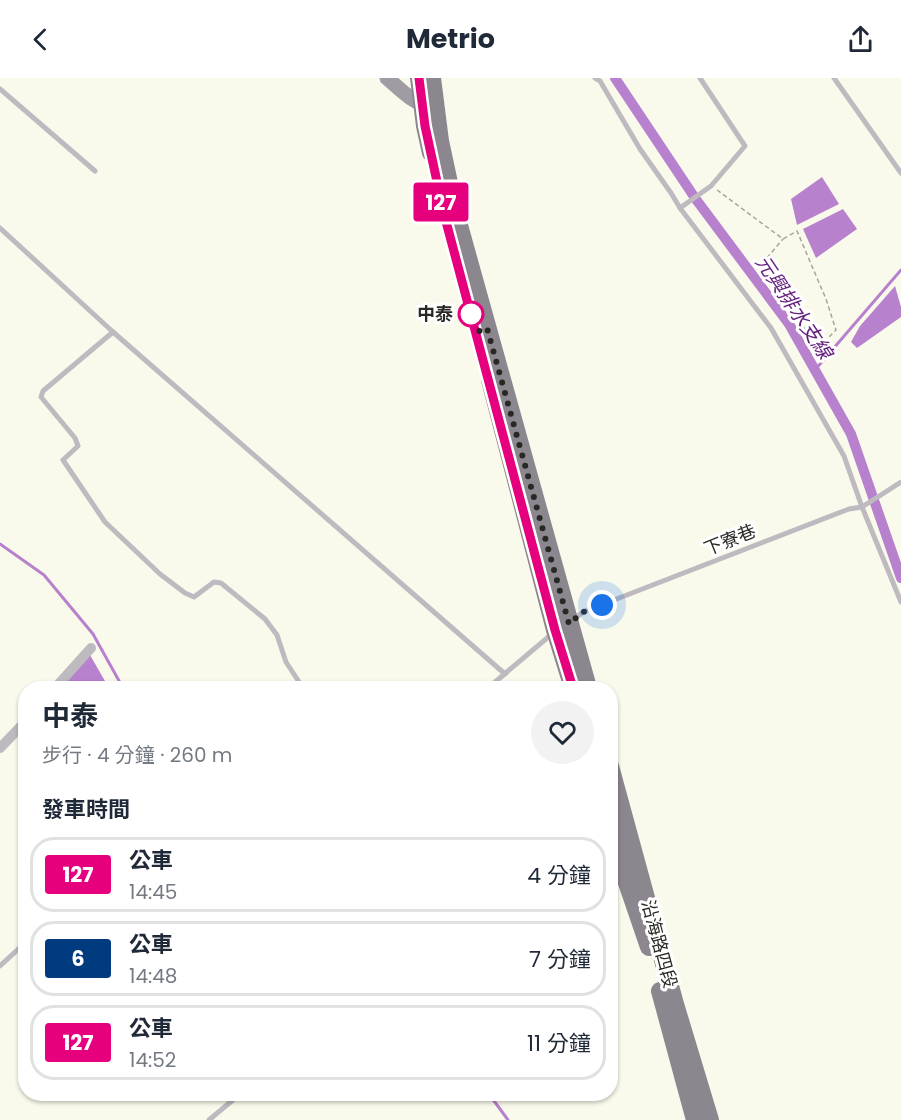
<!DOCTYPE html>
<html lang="zh-TW">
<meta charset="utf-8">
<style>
:root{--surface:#fff;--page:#f2f2f3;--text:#1f2937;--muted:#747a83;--line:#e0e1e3}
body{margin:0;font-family:Poppins,"Noto Sans TC",sans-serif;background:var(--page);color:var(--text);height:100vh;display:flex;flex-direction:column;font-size:22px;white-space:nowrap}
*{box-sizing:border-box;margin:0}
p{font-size:20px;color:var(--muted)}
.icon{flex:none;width:33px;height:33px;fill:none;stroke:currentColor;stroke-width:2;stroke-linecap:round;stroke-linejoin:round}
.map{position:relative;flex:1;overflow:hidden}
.side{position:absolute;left:18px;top:603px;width:600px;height:420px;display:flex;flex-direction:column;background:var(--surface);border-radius:24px;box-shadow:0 2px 4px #0004}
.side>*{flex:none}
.badge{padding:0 12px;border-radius:4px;font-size:21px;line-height:39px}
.you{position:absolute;width:30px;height:30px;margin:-15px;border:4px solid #fff;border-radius:50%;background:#1a73e8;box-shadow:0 0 0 9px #1a73e833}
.map>.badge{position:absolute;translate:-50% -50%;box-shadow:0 0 0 3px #fff}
h2{padding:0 24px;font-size:22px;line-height:54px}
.round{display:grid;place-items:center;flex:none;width:63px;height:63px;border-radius:32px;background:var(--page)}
.overview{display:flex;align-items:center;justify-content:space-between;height:102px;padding:0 24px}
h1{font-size:28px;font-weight:700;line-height:45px}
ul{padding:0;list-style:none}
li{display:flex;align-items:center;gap:18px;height:75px;margin:0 12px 9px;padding:0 12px;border:3px solid var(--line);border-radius:24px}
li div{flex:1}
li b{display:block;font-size:22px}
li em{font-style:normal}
li .badge{min-width:66px;font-weight:700;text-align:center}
header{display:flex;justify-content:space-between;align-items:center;height:78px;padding:0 24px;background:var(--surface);font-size:27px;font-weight:700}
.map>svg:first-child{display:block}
.water{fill:#b781ce}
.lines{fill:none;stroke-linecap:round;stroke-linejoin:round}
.stream{stroke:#b781ce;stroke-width:3}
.canal{stroke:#b781ce;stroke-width:10}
.path{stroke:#a4a499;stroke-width:1.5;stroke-dasharray:4.5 3;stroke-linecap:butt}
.lane{stroke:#bebabf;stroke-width:5}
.street{stroke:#bebabf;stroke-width:10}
.secondary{stroke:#a19ca3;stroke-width:15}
.primary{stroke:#8c868f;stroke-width:18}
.line-casing{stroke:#fff;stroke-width:14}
.line{stroke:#e6007e;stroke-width:9}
.walk{stroke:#292924;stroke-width:6;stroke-dasharray:0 10.8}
.stop-dot{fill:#fff;stroke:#e6007e;stroke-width:3}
.labels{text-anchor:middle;stroke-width:6;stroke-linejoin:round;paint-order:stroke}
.stop-label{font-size:18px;font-weight:bold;fill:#292924;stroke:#fff;text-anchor:end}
.street-label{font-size:18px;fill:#292924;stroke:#fff}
.water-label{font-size:20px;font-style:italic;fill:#641f7c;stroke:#fff}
</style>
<header><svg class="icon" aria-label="back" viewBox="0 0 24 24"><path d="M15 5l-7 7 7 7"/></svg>Metrio<svg class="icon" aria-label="share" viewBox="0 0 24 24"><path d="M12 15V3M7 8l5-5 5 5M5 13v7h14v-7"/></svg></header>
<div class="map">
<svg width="901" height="1042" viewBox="0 0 901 1042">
<rect width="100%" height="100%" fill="#fafaec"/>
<!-- water -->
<g class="water">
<polygon points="822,99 839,126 797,147 791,121"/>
<polygon points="843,131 857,151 816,180 803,151"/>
<polygon points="895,208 901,229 901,239 857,270 851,264 860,248"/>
<polygon points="90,577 109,610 56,610"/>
</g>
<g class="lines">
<!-- stream -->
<g class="stream">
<polyline points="814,293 901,192"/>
<polyline points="0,466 44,497 93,556 123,610"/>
<polyline points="489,1016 508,1042"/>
</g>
<!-- canal -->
<polyline class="canal" points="615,0 695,120 789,246 851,356 901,500"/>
<!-- path -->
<polyline class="path" points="717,112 783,161 797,153 826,221 836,252 816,272 795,233 760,188 783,161"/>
<!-- lane -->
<g class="lane">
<polyline points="595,0 600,3 640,71 671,115 680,130 771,250 844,378 862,429 901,524"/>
<polyline points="834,0 901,95"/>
<polyline points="0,11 95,93"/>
<polyline points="680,130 711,108 745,68 700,0"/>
<polyline points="0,150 113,254 505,596"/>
<polyline points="113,254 43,313 41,319 75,360 78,368 63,382 105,444 160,496 185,515 194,519 214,504 221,505 265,541 277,557 286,584 303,610"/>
<polyline points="573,542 583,534 849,431 862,429 901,404"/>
<polyline points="488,610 553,555"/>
<polyline points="0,888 26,864"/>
<polyline points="209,1042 240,1016"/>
</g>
<!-- street -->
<g class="street">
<polyline points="55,610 91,570"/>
<polyline points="0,670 26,643"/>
</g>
<!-- secondary -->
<path class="secondary" d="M387,0C399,10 413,26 429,27"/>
<!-- primary -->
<g class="primary">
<polyline points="419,0 425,48 431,75"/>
<polyline points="432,0 440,63 455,133 588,610"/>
<polyline points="490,302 555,552 573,610"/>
<polyline points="610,688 675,926 710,1042"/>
<polyline points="610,745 622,790 649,869"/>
<polyline points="660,913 695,1042"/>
</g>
</g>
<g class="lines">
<defs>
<polyline id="line" points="419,0 425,48 444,136 555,552 573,610"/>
</defs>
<!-- line casing -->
<use href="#line" class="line-casing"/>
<!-- line -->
<use href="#line" class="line"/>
<!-- walk -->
<polyline class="walk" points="471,236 477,254 487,250 569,546 583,534 602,527"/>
</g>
<!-- markers -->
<circle class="stop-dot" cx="471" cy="236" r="12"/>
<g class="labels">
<!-- stop labels -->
<g class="stop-label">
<text x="453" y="242">中泰</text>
</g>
<!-- street labels -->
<g class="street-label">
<text transform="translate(730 462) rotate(-22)" y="6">下寮巷</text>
<text transform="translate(659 866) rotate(75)" y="6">沿海路四段</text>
</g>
<!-- water labels -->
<g class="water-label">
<text transform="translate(794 229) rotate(56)" y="7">元興排水支線</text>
</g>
</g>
</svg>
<div class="you" style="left:602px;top:527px"></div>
<b class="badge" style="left:441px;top:124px;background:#e6007e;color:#fff">127</b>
<section class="side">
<div class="overview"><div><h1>中泰</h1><p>步行 · 4 分鐘 · 260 m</p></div><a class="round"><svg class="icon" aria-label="heart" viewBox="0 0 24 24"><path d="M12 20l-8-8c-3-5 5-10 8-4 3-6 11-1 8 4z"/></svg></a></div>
<h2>發車時間</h2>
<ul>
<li><span class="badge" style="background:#e6007e;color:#fff">127</span><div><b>公車</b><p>14:45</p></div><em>4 分鐘</em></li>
<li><span class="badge" style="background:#003b80;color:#fff">6</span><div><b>公車</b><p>14:48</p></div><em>7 分鐘</em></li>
<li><span class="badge" style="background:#e6007e;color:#fff">127</span><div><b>公車</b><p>14:52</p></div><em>11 分鐘</em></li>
</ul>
</section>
</div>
